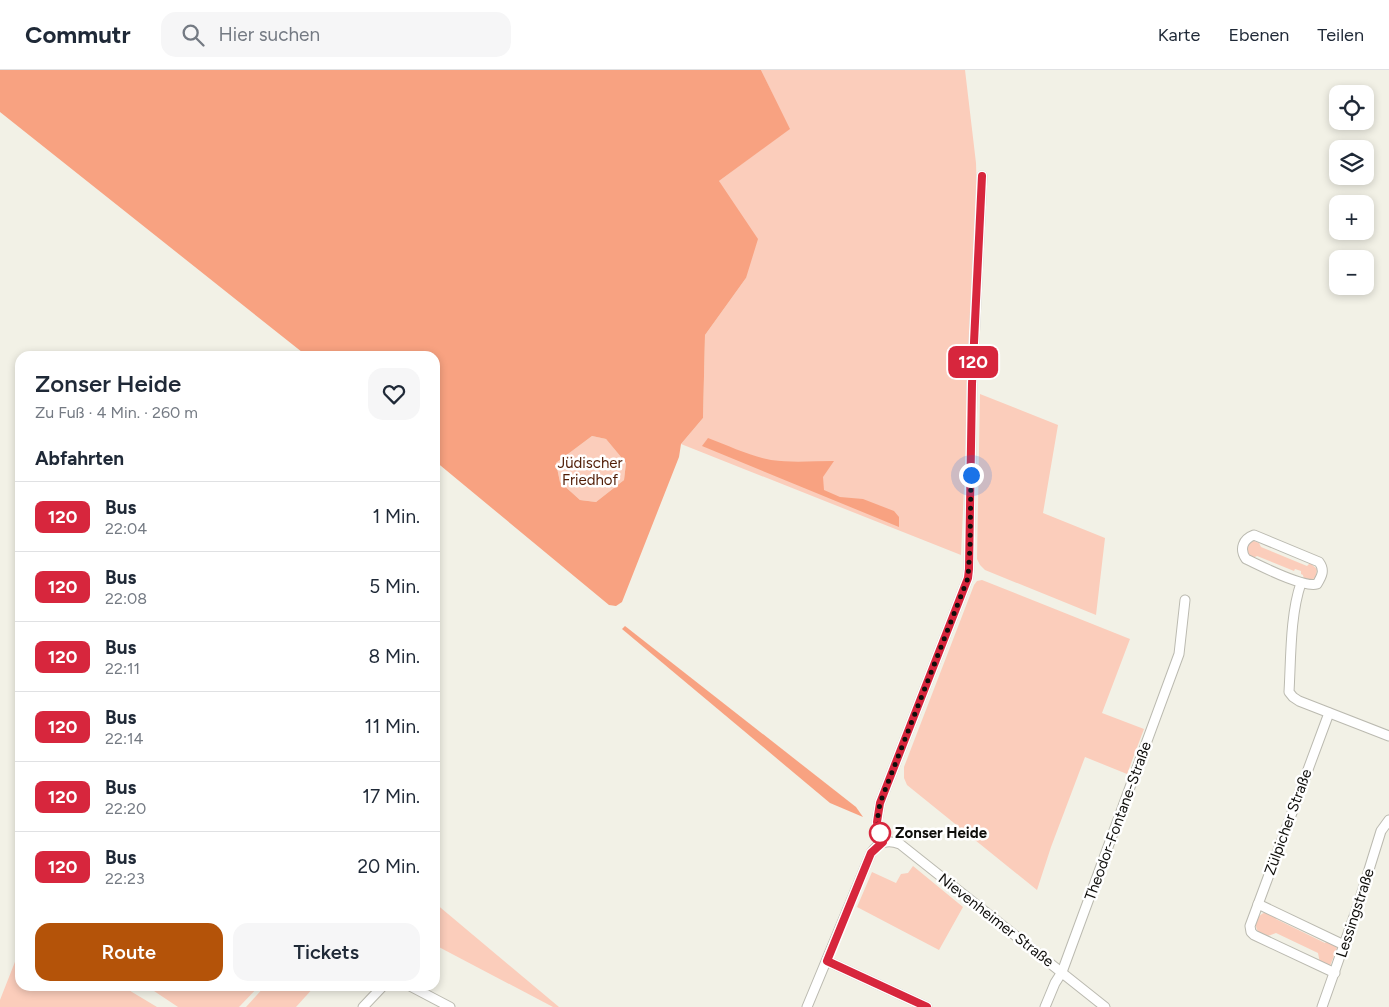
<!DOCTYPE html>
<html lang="de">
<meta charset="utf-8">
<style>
:root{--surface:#fff;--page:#f6f6f7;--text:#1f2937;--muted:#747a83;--line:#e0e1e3;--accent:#b45309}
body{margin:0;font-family:Figtree,sans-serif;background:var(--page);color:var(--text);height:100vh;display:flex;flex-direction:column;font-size:19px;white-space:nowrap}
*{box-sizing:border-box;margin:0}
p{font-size:16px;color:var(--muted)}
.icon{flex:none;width:28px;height:28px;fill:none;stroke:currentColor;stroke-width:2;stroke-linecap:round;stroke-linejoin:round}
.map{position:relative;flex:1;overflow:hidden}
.details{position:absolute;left:15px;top:281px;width:425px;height:640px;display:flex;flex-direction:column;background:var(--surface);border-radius:15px;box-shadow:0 2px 8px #0003}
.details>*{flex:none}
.badge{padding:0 10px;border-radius:8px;font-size:18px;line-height:32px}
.buttons{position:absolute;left:1329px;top:15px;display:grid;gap:10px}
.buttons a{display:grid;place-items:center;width:45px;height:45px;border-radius:10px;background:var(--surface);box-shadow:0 2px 8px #0003;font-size:25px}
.you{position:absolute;width:25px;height:25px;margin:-12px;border:4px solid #fff;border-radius:50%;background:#1a73e8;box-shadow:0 0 0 8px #1a73e833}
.map>.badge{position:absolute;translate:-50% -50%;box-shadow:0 0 0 2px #fff}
h2{padding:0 20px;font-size:19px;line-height:45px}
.round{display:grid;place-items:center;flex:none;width:52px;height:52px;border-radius:15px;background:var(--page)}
.overview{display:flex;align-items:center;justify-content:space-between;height:85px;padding:0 20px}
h1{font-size:24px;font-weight:600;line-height:38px}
.button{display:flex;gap:10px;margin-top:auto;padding:10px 20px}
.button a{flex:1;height:58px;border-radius:15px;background:var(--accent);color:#fff;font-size:20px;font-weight:600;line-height:58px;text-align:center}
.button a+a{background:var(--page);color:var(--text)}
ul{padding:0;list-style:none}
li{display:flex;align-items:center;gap:15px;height:70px;padding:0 20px;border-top:1px solid var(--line)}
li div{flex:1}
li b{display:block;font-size:19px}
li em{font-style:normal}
li .badge{min-width:55px;font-weight:700;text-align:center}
header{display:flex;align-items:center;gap:30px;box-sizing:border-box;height:70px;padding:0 25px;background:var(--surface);border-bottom:1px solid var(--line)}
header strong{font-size:24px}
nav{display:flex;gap:28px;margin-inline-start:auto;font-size:18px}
.search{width:350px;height:45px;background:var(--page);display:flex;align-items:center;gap:12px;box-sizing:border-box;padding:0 18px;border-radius:15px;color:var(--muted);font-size:19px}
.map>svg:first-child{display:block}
.green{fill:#fbcdbb}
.forest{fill:#f8a281;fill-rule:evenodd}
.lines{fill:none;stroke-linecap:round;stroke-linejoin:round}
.street-casing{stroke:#bbbab0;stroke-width:11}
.street{stroke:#fff;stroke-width:9}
.line-casing{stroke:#fff;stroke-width:11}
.line{stroke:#d7263d;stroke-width:8}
.walk{stroke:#0f0e0b;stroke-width:5;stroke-dasharray:0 9}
.stop-dot{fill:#fff;stroke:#d7263d;stroke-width:2.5}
.labels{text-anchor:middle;stroke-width:5;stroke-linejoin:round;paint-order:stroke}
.park-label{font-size:15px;fill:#511d06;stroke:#fff}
.street-label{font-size:15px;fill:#0f0e0b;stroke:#fff}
.stop-label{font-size:15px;font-weight:bold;fill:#0f0e0b;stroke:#fff;text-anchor:start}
</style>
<header>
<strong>Commutr</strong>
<div class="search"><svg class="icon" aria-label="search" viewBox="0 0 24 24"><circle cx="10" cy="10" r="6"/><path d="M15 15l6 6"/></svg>Hier suchen</div>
<nav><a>Karte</a><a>Ebenen</a><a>Teilen</a></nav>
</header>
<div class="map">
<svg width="1389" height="937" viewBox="0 0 1389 937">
<rect width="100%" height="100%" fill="#f2f1e6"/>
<!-- green -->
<g class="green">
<polygon points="761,0 965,0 976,93 977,129 961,485 681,374 703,348 705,265 746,208 719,111 789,59"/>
<polygon points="980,324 1058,355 1043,443 1105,468 1096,545 985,500 980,495 977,489"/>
<polygon points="592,366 606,369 626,393 624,410 596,432 580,430 560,412 556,393"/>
<polygon points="1254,471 1259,473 1261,477 1307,496 1310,493 1317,499 1316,507 1310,511 1304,510 1303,505 1301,504 1301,501 1295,499 1294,501 1257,486 1253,488 1247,485 1246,476 1249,472"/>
<polygon points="982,510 1130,569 1102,643 1144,659 1127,704 1085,687 1051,777 1037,820 907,715 904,708 904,697 974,515 977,511"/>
<polygon points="913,796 963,837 939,880 857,837 872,802 896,813 901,804 908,803"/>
<polygon points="435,833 559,937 553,937 435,875"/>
<path d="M1267,842L1276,846V849L1325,873L1327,871L1335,874L1337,878L1330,896L1320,893L1318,883L1276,863L1265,867C1252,861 1253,845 1267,842Z"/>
<polygon points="20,879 20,916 122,916 157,937 0,937 0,930"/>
<polygon points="154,916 259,916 239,937 178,937 151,919"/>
<polygon points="265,916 315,916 296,937 246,937"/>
</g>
<!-- forest -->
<g class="forest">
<path d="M0,0H761L790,59L719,111L758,169L746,208L705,265L703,348L681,374L679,387L622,532L616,536L609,535L435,391V286H307L0,42ZM592,366L606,369L626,393L624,410L596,432L580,430L560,412L556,393Z"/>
<path d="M708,368C729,376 750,386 771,390C792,393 813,391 834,391L823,407L824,420L840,427L863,429L894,441L899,447V457L702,376Z"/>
<polygon points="625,556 856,737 863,747 830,733 622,559"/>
</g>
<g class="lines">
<defs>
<g id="street">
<path d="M1254,465L1319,492C1325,500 1322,506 1317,514C1303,518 1261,496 1246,489C1239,479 1243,469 1254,465Z"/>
<path d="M1301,513C1290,545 1291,588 1289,622L1293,627L1299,631L1389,666"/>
<polyline points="1329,643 1250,856 1251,862 1254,865 1335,903"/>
<polyline points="883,772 877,752 880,733 968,508 969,499 972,314 982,106"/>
<polyline points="1258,834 1344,875"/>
<polyline points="827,891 927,937"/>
<polyline points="410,916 450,937"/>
<polyline points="363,937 383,916"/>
<path d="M807,937L871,783C879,772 887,769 900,774L1105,937"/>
<polyline points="1045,937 1055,913 1062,902 1179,584 1185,530"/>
<polyline points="1322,937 1358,835 1381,761 1389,750"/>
</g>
</defs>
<!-- street casing -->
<use href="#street" class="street-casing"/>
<!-- street -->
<use href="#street" class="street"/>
</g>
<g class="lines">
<defs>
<polyline id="line" points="927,937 827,891 871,783 883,772 877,752 880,733 968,508 969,499 972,314 982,106"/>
</defs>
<!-- line casing -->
<use href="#line" class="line-casing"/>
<!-- line -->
<use href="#line" class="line"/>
<!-- walk -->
<polyline class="walk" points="880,763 877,752 880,733 968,508 970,477 971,405"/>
</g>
<!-- markers -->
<circle class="stop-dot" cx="880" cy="763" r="10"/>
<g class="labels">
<!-- park labels -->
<g class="park-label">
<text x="590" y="398">Jüdischer<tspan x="590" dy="17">Friedhof</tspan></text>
</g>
<!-- street labels -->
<g class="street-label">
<text transform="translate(1118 751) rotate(-70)" y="5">Theodor-Fontane-Straße</text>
<text transform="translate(1288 752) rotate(-70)" y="5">Zülpicher Straße</text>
<text transform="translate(1355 843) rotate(-72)" y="5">Lessingstraße</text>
<text transform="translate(996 850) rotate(38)" y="5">Nievenheimer Straße</text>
</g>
<!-- stop labels -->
<g class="stop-label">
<text x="895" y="768">Zonser Heide</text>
</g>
</g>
</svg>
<div class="buttons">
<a><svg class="icon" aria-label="locate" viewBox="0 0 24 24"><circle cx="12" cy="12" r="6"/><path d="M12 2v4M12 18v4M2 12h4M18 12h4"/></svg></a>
<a><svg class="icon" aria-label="layers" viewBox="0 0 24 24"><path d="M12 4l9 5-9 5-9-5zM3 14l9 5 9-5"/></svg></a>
<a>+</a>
<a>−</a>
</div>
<div class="you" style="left:971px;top:405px"></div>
<b class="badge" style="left:973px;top:292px;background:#d7263d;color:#fff">120</b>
<section class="details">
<div class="overview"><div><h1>Zonser Heide</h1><p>Zu Fuß · 4 Min. · 260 m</p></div><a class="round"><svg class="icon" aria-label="heart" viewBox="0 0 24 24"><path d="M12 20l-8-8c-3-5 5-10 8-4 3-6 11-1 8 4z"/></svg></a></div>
<h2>Abfahrten</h2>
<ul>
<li><span class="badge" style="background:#d7263d;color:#fff">120</span><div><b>Bus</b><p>22:04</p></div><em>1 Min.</em></li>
<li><span class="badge" style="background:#d7263d;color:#fff">120</span><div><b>Bus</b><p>22:08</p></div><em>5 Min.</em></li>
<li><span class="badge" style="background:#d7263d;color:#fff">120</span><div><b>Bus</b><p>22:11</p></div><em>8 Min.</em></li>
<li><span class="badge" style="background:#d7263d;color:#fff">120</span><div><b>Bus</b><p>22:14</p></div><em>11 Min.</em></li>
<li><span class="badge" style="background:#d7263d;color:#fff">120</span><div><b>Bus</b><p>22:20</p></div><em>17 Min.</em></li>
<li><span class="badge" style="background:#d7263d;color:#fff">120</span><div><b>Bus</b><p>22:23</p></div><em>20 Min.</em></li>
</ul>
<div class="button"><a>Route</a><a>Tickets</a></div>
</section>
</div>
